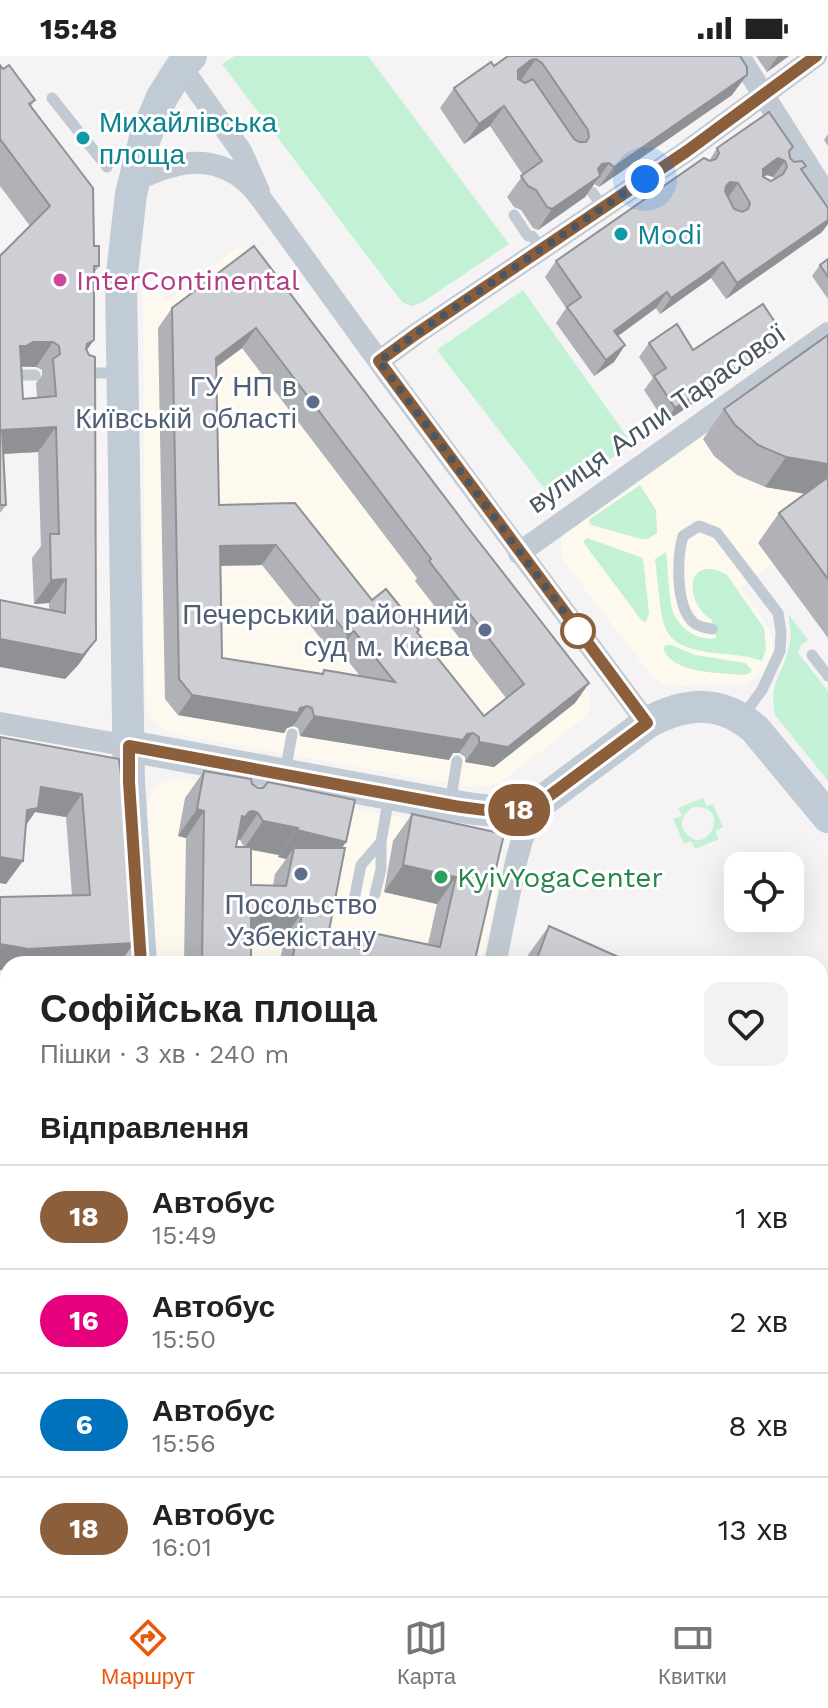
<!DOCTYPE html>
<html lang="uk">
<meta charset="utf-8">
<style>
:root{--surface:#fff;--page:#f2f2f2;--text:#222;--muted:#767676;--line:#e0e0e0;--accent:#ea580c}
body{margin:0;font-family:"Work Sans",sans-serif;background:var(--page);color:var(--text);height:100vh;display:flex;flex-direction:column;font-size:30px;white-space:nowrap}
*{box-sizing:border-box;margin:0}
p{font-size:26px;color:var(--muted)}
.icon{flex:none;width:44px;height:44px;fill:none;stroke:currentColor;stroke-width:2;stroke-linecap:round;stroke-linejoin:round}
.map{position:relative;flex:1;overflow:hidden}
.details{position:absolute;left:0px;top:900px;width:828px;height:640px;display:flex;flex-direction:column;background:var(--surface);border-radius:24px 24px 0 0;box-shadow:0 8px 32px #0002}
.details>*{flex:none}
.badge{padding:0 16px;border-radius:26px;font-size:28px;line-height:52px}
.fabs{position:absolute;left:724px;top:796px;display:grid;gap:16px}
.fabs a{display:grid;place-items:center;width:80px;height:80px;border-radius:16px;background:var(--surface);box-shadow:0 8px 32px #0002;font-size:40px}
.you{position:absolute;width:40px;height:40px;margin:-20px;border:6px solid #fff;border-radius:50%;background:#1a73e8;box-shadow:0 0 0 12px #1a73e833}
.map>.badge{position:absolute;translate:-50% -50%;box-shadow:0 0 0 4px #fff}
h2{padding:0 40px;font-size:30px;line-height:72px}
.round{display:grid;place-items:center;flex:none;width:84px;height:84px;border-radius:16px;background:var(--page)}
.head{display:flex;align-items:center;justify-content:space-between;height:136px;padding:0 40px}
h1{font-size:38px;font-weight:700;line-height:60px}
ul{padding:0;list-style:none}
li{display:flex;align-items:center;gap:24px;height:104px;padding:0 40px;border-top:2px solid var(--line)}
li div{flex:1}
li b{display:block;font-size:30px}
li em{font-style:normal}
li .badge{min-width:88px;font-weight:700;text-align:center}
.status{display:flex;justify-content:space-between;align-items:center;height:56px;padding:0 40px;background:var(--surface);direction:ltr}
.status svg{height:22px;fill:currentColor}
.menu{display:flex;justify-content:space-around;align-items:center;height:112px;border-top:2px solid var(--line);background:var(--surface);font-size:22px;color:var(--muted)}
.menu a{display:grid;justify-items:center;gap:4px}
.menu .selected{color:var(--accent)}
.map>svg:first-child{display:block}
.commercial{fill:#fdf9ef}
.green{fill:#c3f1d5;fill-rule:evenodd}
.lines{fill:none;stroke-linecap:round;stroke-linejoin:round}
.lane{stroke:#c1cad2;stroke-width:11}
.street{stroke:#c1cad2;stroke-width:22}
.secondary{stroke:#c1cbd6;stroke-width:32}
.wall{fill:#b0b2b7;fill-rule:evenodd}
.shaded-wall{fill:#909195}
.building{fill:#cdcfd5;stroke:#909195;stroke-width:2;fill-rule:evenodd}
.line-casing{stroke:#fff;stroke-width:18}
.line{stroke:#8b5e3c;stroke-width:12}
.walk{stroke:#4a5661;stroke-width:8;stroke-dasharray:0 14.4}
.culture-dot{fill:#0f9aa8;stroke:#fff;stroke-width:3}
.hotel-dot{fill:#d1479c;stroke:#fff;stroke-width:3}
.service-dot{fill:#5c6f8a;stroke:#fff;stroke-width:3}
.stop-dot{fill:#fff;stroke:#8b5e3c;stroke-width:4}
.leisure-dot{fill:#2e9e5b;stroke:#fff;stroke-width:3}
.labels{text-anchor:middle;stroke-width:6;stroke-linejoin:round;paint-order:stroke}
.culture-label{font-size:28px;fill:#0d838f;stroke:#fff;text-anchor:start}
.hotel-label{font-size:28px;fill:#b23c85;stroke:#fff;text-anchor:start}
.service-label{font-size:28px;fill:#4e5e75;stroke:#fff;text-anchor:end}
.street-label{font-size:28px;fill:#4a5661;stroke:#fff}
.leisure-label{font-size:28px;fill:#27864d;stroke:#fff;text-anchor:start}
</style>
<div class="status"><b>15:48</b><svg viewBox="0 0 49 12"><path d="M0 12V9h3v3zM5 12V6h3v6zM10 12V3h3v9zM15 12V0h3v12zM26 1h20v11H26zM47 4h2v5h-2z"/></svg></div>
<div class="map">
<svg width="828" height="1540" viewBox="0 0 828 1540">
<rect width="100%" height="100%" fill="#f5f3f3"/>
<!-- commercial -->
<g class="commercial">
<polygon points="246,191 252,196 589,638 591,649 585,661 499,727 489,730 468,731 176,678 159,670 151,662 147,654 145,642 143,217 167,245 237,192"/>
<polygon points="809,301 828,467 741,531 770,575 773,591 772,599 759,620 743,629 704,627 674,631 662,627 653,621 641,606 565,507 561,499 561,485 565,476"/>
<polygon points="184,724 198,725 473,774 498,786 502,794 502,810 482,908 155,908 147,762 149,746 151,736 156,730 169,725"/>
</g>
<!-- green -->
<g class="green">
<polygon points="235,0 368,0 509,188 421,247 411,250 402,246 222,8"/>
<polygon points="523,234 632,388 553,444 437,294"/>
<polygon points="640,429 656,454 657,477 648,483 641,483 591,469 589,466 590,463"/>
<polygon points="587,482 643,502 649,557 646,566 642,565 583,486"/>
<path d="M666,496C668,510 669,549 674,559C683,575 698,585 716,582L712,564C682,545 686,496 727,519L764,572L766,593L762,605C743,598 726,599 706,596C673,590 663,580 660,547C658,533 657,518 655,503Z"/>
<path d="M788,558L808,584L801,589L798,597L828,635V725L775,659C768,625 783,620 789,591C792,580 790,569 788,558Z"/>
<path d="M666,589H671L695,599L745,607L752,614L750,617L745,619C722,617 671,618 663,592Z"/>
<path d="M703,742L707,750L713,748L723,771L715,775L719,783L695,793L691,785L684,788L673,763L682,760L678,752ZM693,751C734,748 707,803 686,777C677,767 684,757 693,751Z"/>
<polygon points="820,1048 828,1055 828,1108 820,1119"/>
<polygon points="828,1146 828,1190 820,1182 820,1158"/>
<polygon points="820,1289 828,1292 828,1340 820,1327"/>
<polygon points="820,1340 828,1352 828,1477 826,1461 828,1425 820,1405"/>
</g>
<g class="lines">
<!-- lane -->
<g class="lane">
<polyline points="52,42 107,111"/>
<polyline points="592,136 603,151"/>
<polyline points="514,159 528,180 532,180 542,194"/>
<polyline points="82,317 121,317"/>
<polyline points="16,319 35,319"/>
<path d="M712,573C706,572 699,571 694,567C675,551 677,501 683,480L699,470L717,477L778,557L781,576L780,595L762,634L742,661"/>
<polyline points="812,599 828,620"/>
<polyline points="285,717 292,678"/>
<polyline points="450,748 457,705"/>
<polyline points="375,838 381,813 381,786 389,740"/>
<polyline points="355,839 361,809 381,786"/>
<polyline points="0,939 8,938"/>
<polyline points="0,986 8,965"/>
<polyline points="820,1230 828,1241"/>
<polyline points="174,1532 175,1532"/>
<polyline points="346,1540 351,1532"/>
<polyline points="508,1540 508,1532"/>
</g>
<!-- street -->
<g class="street">
<polyline points="739,0 828,141"/>
<polyline points="181,11 241,95 259,135"/>
<path d="M134,125C172,107 209,95 245,125C252,130 257,138 262,144L391,322L647,667"/>
<polyline points="379,305 416,278 687,95 816,0"/>
<polyline points="519,497 828,277"/>
<polyline points="0,667 129,690"/>
<polyline points="495,908 516,806 522,784 537,749"/>
</g>
<!-- secondary -->
<g class="secondary">
<path d="M129,690L449,749C479,754 508,759 537,749L647,667C686,646 720,643 755,673L828,761"/>
<polyline points="141,908 129,726 121,226 131,138 145,82 162,41 181,11 191,0"/>
<polyline points="198,1532 199,1540"/>
</g>
</g>
<!-- wall -->
<g class="wall">
<polygon points="508,0 740,0 732,39 599,131 594,128 585,141 538,174 533,172 521,154 514,151 507,141 523,119 490,70 464,88 440,52 454,32 494,10"/>
<polygon points="756,0 789,0 767,16"/>
<path d="M0,9L35,44L31,50L94,190L99,210L94,217L87,295L79,608L65,623L49,554V547L34,548L32,502L41,490L38,396L3,398L6,449L0,457V200L30,170L0,130ZM22,311H36L42,314V319L36,327L37,341L23,343Z"/>
<polygon points="828,78 828,90 824,84"/>
<path d="M717,92L789,95L790,102L794,106L806,110L802,115L822,176L726,243L711,222L660,258L656,252L618,280L625,289L614,306L594,320L556,267L566,252L545,221L556,205L709,105ZM767,119L773,121L774,123L771,125L763,121Z"/>
<path d="M254,190L469,473L589,627L575,647L494,711L465,706V701L459,697H453L449,704L300,680L298,672L293,670L287,672L284,677L178,659L165,643L158,272L172,252ZM242,292L417,522L415,525L506,642L484,660L417,577L372,544L219,449L216,311ZM262,509L334,599L340,595L360,620L324,614L322,618L222,602L221,510Z"/>
<polygon points="828,203 828,243 812,220 820,209"/>
<polygon points="828,279 828,582 758,487 779,457 805,438 765,431 737,419 714,400 703,383 724,353"/>
<polygon points="784,280 774,294 665,366 644,334 653,322 639,301 649,287 693,294"/>
<polygon points="0,681 119,703 134,887 119,908 8,908 8,915 0,914 5,842 72,839 66,761 35,756 25,770 6,828 0,827"/>
<path d="M204,715L252,728L346,786L342,792L327,885L352,891L363,875L428,888L437,848L384,836L393,785L412,758L504,778L474,908H279L285,881H251V908H184L186,782L178,780L185,742ZM237,783L240,784L244,791H236ZM251,794L279,799L278,801L286,803L275,818L273,829H251Z"/>
<polygon points="549,870 634,908 525,908 528,899"/>
<polygon points="21,1532 87,1532 88,1540 22,1540"/>
<polygon points="224,1532 340,1532 340,1540 225,1540"/>
<polygon points="363,1532 424,1532 423,1540 362,1540"/>
<polygon points="552,1532 667,1532 676,1540 562,1540"/>
<polygon points="690,1532 797,1532 823,1540 685,1540"/>
</g>
<!-- shaded-wall -->
<g class="shaded-wall">
<polygon points="778,0 789,0 767,16"/>
<polygon points="536,3 521,24 516,25 518,14 531,4"/>
<polygon points="747,19 732,39 599,131 614,111"/>
<polygon points="504,50 490,70 464,88 479,68"/>
<polygon points="778,102 785,105 773,121 767,119 752,129 763,113"/>
<polygon points="609,107 585,141 538,174 552,153 602,108"/>
<polygon points="730,126 738,127 727,143 718,142 726,130"/>
<polygon points="828,164 828,168 822,176 726,243 737,227"/>
<polygon points="723,206 711,222 660,258 671,242"/>
<polygon points="667,236 656,252 603,291 614,275"/>
<polygon points="256,272 242,292 202,322 216,302"/>
<polygon points="784,280 774,294 665,366 675,352"/>
<polygon points="94,284 77,308 87,288"/>
<polygon points="33,286 53,286 36,311 16,310 20,290"/>
<polygon points="625,289 614,306 594,320 606,304"/>
<polygon points="56,371 38,396 0,398 2,374"/>
<polygon points="786,401 828,408 828,430 821,440 765,431"/>
<polygon points="276,489 262,509 206,510 220,490"/>
<polygon points="66,523 49,547 34,548 51,524"/>
<polygon points="354,575 340,595 334,599 348,579"/>
<polygon points="0,583 96,584 79,608 65,623 0,611"/>
<polygon points="589,627 575,647 494,711 465,706 479,686"/>
<polygon points="192,639 300,652 307,650 293,670 287,672 284,677 178,659"/>
<polygon points="314,660 467,678 473,677 459,697 453,697 449,704 300,680"/>
<polygon points="41,731 82,738 66,761 35,756 22,775 11,777"/>
<polygon points="197,753 204,755 186,782 178,780"/>
<polygon points="253,755 258,757 240,784 234,782 242,760"/>
<polygon points="263,765 298,772 279,799 244,792"/>
<polygon points="297,774 346,786 327,813 294,792 286,803 278,801"/>
<polygon points="0,801 23,805 6,828 0,827"/>
<polygon points="403,809 456,821 437,848 384,836"/>
<polygon points="251,854 303,855 285,881 233,880"/>
<polygon points="134,887 119,908 8,908 8,915 0,914 0,888"/>
<polygon points="828,1474 828,1482 820,1490 820,1480"/>
<polygon points="467,1532 498,1532 492,1540 480,1540 464,1537"/>
</g>
<!-- building -->
<g class="building">
<path d="M508,0H740L747,11V19L614,111L609,107L602,108L598,113L600,120L552,153L547,151L536,134L528,130L521,120L542,105L504,50L479,68L454,32L491,6L494,10ZM536,3L542,7L588,74L589,81L586,86H579L574,83L533,23L525,27L518,23V14L531,4Z"/>
<path d="M0,9L3,13L9,9L35,44L29,48L93,132L94,190H99V210H94V284L87,288L86,293L89,299L95,301L96,584L83,599L0,583V544L65,557L66,523L51,524L50,478H59L56,371L2,374L6,449H0V200L50,150L0,83ZM33,286H53L59,290L60,298L53,303L56,340L23,343L20,290H26Z"/>
<path d="M769,56L793,91L789,95L790,102L794,106L802,105L806,110L801,113L828,152V164L737,227L723,206L671,242L667,236L614,275L625,289L606,304L567,251L581,241L556,205L704,102L710,105L716,103L719,97L717,92ZM778,102L785,105L787,111L783,118L771,125L763,121V113ZM730,126L738,127L750,147L748,153L742,156L734,153L725,135L726,130Z"/>
<path d="M254,190L469,473L589,627L508,691L479,686V681L473,677L467,678L463,684L314,660L312,652L307,650L300,652L298,657L192,639L179,623L172,252ZM256,272L431,503L429,505L524,628L484,660L417,576L419,574L386,533L372,544L295,447L219,449L216,302ZM276,489L348,579L354,575L395,626L324,614L323,618L222,602L220,490Z"/>
<polygon points="828,203 828,221 820,209"/>
<polygon points="763,248 784,280 675,352 654,320 666,312 649,287 677,268 693,294"/>
<polygon points="828,279 828,408 786,401 758,389 735,369 724,353"/>
<polygon points="828,421 828,523 779,457"/>
<polygon points="0,681 119,703 128,778 134,887 28,893 0,888 0,841 90,839 82,738 41,731 38,752 27,754 23,805 0,801"/>
<polygon points="204,715 251,723 252,728 258,732 263,732 268,726 355,744 346,786 297,774 298,772 263,765 258,757 253,755 249,756 245,761 242,760 236,791 251,791 251,829 286,830 294,792 345,792 327,885 360,893 363,875 440,891 456,821 403,809 412,758 504,778 474,908 291,908 303,855 251,854 251,908 202,908 204,755 197,753"/>
<polygon points="549,870 634,908 535,908"/>
<polygon points="820,1438 828,1449 828,1474 820,1480"/>
<polygon points="43,1532 87,1532 88,1540 44,1540"/>
<polygon points="241,1532 340,1532 340,1540 242,1540"/>
<polygon points="373,1532 424,1532 423,1540 372,1540"/>
<polygon points="602,1532 667,1532 676,1540 612,1540"/>
<polygon points="722,1532 797,1532 823,1540 731,1540"/>
</g>
<g class="lines">
<defs>
<path id="line" d="M141,908L129,726V690L449,749C479,754 508,759 537,749L647,667L379,305L416,278L687,95L816,0"/>
</defs>
<!-- line casing -->
<use href="#line" class="line-casing"/>
<!-- line -->
<use href="#line" class="line"/>
<!-- walk -->
<polyline class="walk" points="578,575 579,576 379,305 416,278 645,123"/>
</g>
<!-- markers -->
<g class="culture-dot">
<circle cx="83" cy="82" r="8"/>
<circle cx="621" cy="178" r="8"/>
</g>
<circle class="hotel-dot" cx="60" cy="224" r="8"/>
<g class="service-dot">
<circle cx="313" cy="346" r="8"/>
<circle cx="485" cy="574" r="8"/>
<circle cx="301" cy="818" r="8"/>
</g>
<circle class="stop-dot" cx="578" cy="575" r="16"/>
<circle class="leisure-dot" cx="441" cy="821" r="8"/>
<g class="labels">
<!-- culture labels -->
<g class="culture-label">
<text x="99" y="76">Михайлівська<tspan x="99" dy="32">площа</tspan></text>
<text x="637" y="188">Modi</text>
</g>
<!-- hotel labels -->
<g class="hotel-label">
<text x="76" y="234">InterContinental</text>
</g>
<!-- service labels -->
<g class="service-label">
<text x="297" y="340">ГУ НП в<tspan x="297" dy="32">Київській області</tspan></text>
<text x="469" y="568">Печерський районний<tspan x="469" dy="32">суд м. Києва</tspan></text>
<text x="301" y="858" text-anchor="middle">Посольство<tspan x="301" dy="32">Узбекістану</tspan></text>
</g>
<!-- street labels -->
<g class="street-label">
<text transform="translate(656 362) rotate(-35)" y="10">вулиця Алли Тарасової</text>
</g>
<!-- leisure labels -->
<g class="leisure-label">
<text x="457" y="831">KyivYogaCenter</text>
</g>
</g>
</svg>
<div class="fabs">
<a><svg class="icon" aria-label="locate" viewBox="0 0 24 24"><circle cx="12" cy="12" r="6"/><path d="M12 2v4M12 18v4M2 12h4M18 12h4"/></svg></a>
</div>
<div class="you" style="left:645px;top:123px"></div>
<b class="badge" style="left:519px;top:754px;background:#8b5e3c;color:#fff">18</b>
<section class="details">
<div class="head"><div><h1>Софійська площа</h1><p>Пішки · 3 хв · 240 m</p></div><a class="round"><svg class="icon" aria-label="heart" viewBox="0 0 24 24"><path d="M12 20l-8-8c-3-5 5-10 8-4 3-6 11-1 8 4z"/></svg></a></div>
<h2>Відправлення</h2>
<ul>
<li><span class="badge" style="background:#8b5e3c;color:#fff">18</span><div><b>Автобус</b><p>15:49</p></div><em>1 хв</em></li>
<li><span class="badge" style="background:#e6007e;color:#fff">16</span><div><b>Автобус</b><p>15:50</p></div><em>2 хв</em></li>
<li><span class="badge" style="background:#0072bc;color:#fff">6</span><div><b>Автобус</b><p>15:56</p></div><em>8 хв</em></li>
<li><span class="badge" style="background:#8b5e3c;color:#fff">18</span><div><b>Автобус</b><p>16:01</p></div><em>13 хв</em></li>
</ul>
</section>
</div>
<nav class="menu">
<a class="selected"><svg class="icon" aria-label="directions" viewBox="0 0 24 24"><path d="M12 3l9 9-9 9-9-9zM9 14v-3h6M13 9l2 2-2 2"/></svg>Маршрут</a>
<a><svg class="icon" aria-label="map" viewBox="0 0 24 24"><path d="M3 6l6-2 6 2 6-2v14l-6 2-6-2-6 2zM9 4v14M15 6v14"/></svg>Карта</a>
<a><svg class="icon" aria-label="tickets" viewBox="0 0 24 24"><path d="M3 7h18v10H3zM15 7v10"/></svg>Квитки</a>
</nav>
